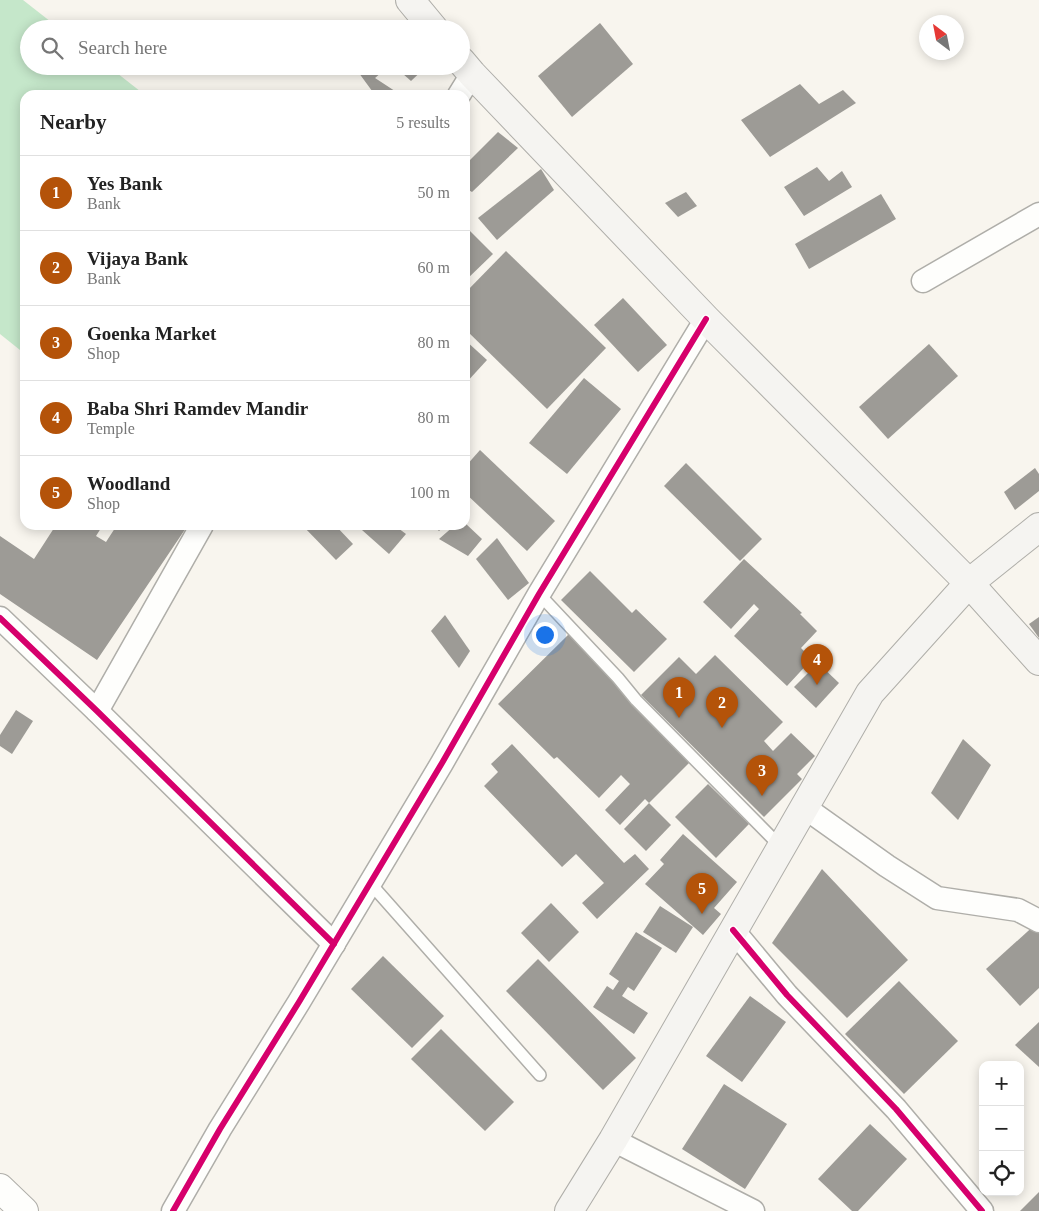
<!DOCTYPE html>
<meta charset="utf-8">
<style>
:root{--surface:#fff;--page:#f6f6f6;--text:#222;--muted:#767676;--line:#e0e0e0;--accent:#b45309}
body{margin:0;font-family:"Times New Roman",serif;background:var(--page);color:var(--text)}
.controls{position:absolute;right:15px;bottom:15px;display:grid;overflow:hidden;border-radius:10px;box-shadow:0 2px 12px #0003}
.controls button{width:45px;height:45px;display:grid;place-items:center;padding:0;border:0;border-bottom:1px solid var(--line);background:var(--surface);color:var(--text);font:25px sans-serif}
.compass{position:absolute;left:919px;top:15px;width:45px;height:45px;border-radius:50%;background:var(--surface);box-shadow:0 2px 12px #0003;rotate:328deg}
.you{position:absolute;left:544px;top:634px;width:18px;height:18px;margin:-12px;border:4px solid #fff;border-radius:50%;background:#1a73e8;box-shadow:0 0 0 8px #1a73e833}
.badge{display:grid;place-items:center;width:32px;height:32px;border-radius:50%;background:var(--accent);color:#fff;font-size:16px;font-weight:700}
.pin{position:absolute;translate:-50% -41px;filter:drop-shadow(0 1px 2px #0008)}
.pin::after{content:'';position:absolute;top:26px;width:18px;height:15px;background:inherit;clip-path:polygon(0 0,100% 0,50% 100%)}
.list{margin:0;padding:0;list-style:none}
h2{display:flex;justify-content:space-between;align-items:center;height:65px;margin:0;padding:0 20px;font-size:21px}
h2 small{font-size:16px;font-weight:400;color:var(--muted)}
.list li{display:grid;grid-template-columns:32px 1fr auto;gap:15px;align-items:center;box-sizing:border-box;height:75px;padding:0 20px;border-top:1px solid var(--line)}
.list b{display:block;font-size:19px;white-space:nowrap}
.list p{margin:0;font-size:16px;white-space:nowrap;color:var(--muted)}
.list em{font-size:16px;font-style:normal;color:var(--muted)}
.icon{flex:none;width:28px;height:28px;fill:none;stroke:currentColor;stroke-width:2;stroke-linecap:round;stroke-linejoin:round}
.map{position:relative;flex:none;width:1039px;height:1211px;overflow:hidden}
.search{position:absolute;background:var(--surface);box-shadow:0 2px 12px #0003;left:20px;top:20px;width:450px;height:55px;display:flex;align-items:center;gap:12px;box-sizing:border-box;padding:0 18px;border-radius:28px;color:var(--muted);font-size:19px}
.panel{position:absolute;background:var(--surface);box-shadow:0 2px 12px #0003;left:20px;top:90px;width:450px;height:440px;border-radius:15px}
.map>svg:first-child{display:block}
.green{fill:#c5e7ca}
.building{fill:#9d9b96}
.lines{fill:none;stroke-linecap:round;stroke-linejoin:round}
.service-casing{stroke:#afaea9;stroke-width:14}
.minor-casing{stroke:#afaea9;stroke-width:25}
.tertiary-casing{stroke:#afaea9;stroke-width:30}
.secondary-casing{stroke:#afaea9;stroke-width:30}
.service{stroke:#fefefc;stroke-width:11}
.minor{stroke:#fefefc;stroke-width:22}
.tertiary{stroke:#fefefc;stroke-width:28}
.secondary{stroke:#f5f4f1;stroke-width:28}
.cycleway-casing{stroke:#fff;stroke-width:9}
.cycleway{stroke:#d6006c;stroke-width:6}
</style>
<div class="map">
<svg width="1039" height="1211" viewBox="0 0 1039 1211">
<rect width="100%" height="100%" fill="#f8f5ee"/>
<path class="green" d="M0 0H23L60 29H29V66H108L145 95H25V354L0 334Z"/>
<g class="building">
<path d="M600 23 633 64 572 117 538 76Z"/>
<path d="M358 66H389L375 78 401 95H375L356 69Z"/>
<path d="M394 66H427L411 81Z"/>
<path d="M800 84 819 104 843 90 856 103 770 157 741 120Z"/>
<path d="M498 132 518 148 472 192 465 188V165Z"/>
<path d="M817 167 829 181 842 171 852 187 804 216 784 187Z"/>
<path d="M541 169 554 190 497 240 478 218Z"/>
<path d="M686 192 697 206 678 217 665 203Z"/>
<path d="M881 194 896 219 809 269 795 244Z"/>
<path d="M470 231 493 254 465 281V235Z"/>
<path d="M506 251 606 348 547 409 465 329V293Z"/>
<path d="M623 298 667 345 638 372 594 325Z"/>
<path d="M465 340 487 360 465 384Z"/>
<path d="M929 344 958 376 888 439 859 407Z"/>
<path d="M584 378 621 409 567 474 529 443Z"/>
<path d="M480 450 555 521 527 551 465 493V467Z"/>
<path d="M686 463 762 539 740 561 664 486Z"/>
<path d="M1035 468 1039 474V491L1015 510 1004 492Z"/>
<path d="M465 523 482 539 468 556 439 539 455 525H465Z"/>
<path d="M56 525H103L96 536 106 542 117 525H188L97 660 0 594V536L34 559Z"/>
<path d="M302 525H335L353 544 336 560Z"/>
<path d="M369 525H394L406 534 389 554 362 530Z"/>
<path d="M432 525H446L439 531Z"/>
<path d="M497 538 529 583 508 600 476 559Z"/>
<path d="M744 559 802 613 800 614 817 631 801 648 812 659 787 686 734 636 759 609 754 604 731 629 703 602Z"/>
<path d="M590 571 632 613 636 609 667 639 634 672 561 600Z"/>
<path d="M445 615 470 651 459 668 431 631Z"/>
<path d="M1039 617V638L1029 624Z"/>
<path d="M569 634 630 695 627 698 691 761 649 803 645 799 620 825 605 810 630 784 621 775 599 798 557 757 554 759 498 704Z"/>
<path d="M715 655 783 722 764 741 773 751 791 733 815 756 797 774 802 779 764 817 641 695 679 657 696 674Z"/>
<path d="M818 663 839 683 816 708 794 687Z"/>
<path d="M16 710 33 721 12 754 0 746V735Z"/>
<path d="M963 739 991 765 958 820 931 793Z"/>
<path d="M512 744 624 863 635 854 649 869 597 919 582 903 604 883 576 854 562 867 484 786 498 772 491 764Z"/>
<path d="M708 784 749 824 716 858 675 817Z"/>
<path d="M649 803 671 825 646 851 624 829Z"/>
<path d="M683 834 737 882 714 908 721 914 703 935 645 884 664 864 660 860Z"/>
<path d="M822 869 908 960 847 1018 772 943Z"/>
<path d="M551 903 579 932 549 962 521 933Z"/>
<path d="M660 906 693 927 676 953 643 932Z"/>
<path d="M1038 922 1039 924V988L1020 1006 986 969Z"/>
<path d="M636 932 662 948 634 991 628 987 622 996 648 1013 634 1034 593 1007 607 986 613 990 619 981 609 974Z"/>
<path d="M383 956 444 1016 412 1048 351 989Z"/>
<path d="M538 959 636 1058 603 1090 506 991Z"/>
<path d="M899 981 958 1041 904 1094 845 1034Z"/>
<path d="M750 996 786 1022 742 1082 706 1056Z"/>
<path d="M1039 1022V1067L1015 1045Z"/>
<path d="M441 1029 514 1102 485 1131 411 1059Z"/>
<path d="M724 1084 787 1124 745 1189 682 1149Z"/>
<path d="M870 1124 907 1159 858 1211H852L818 1179Z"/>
<path d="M1039 1192V1211H1020Z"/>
</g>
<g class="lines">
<defs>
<g id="service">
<path d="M539 594 618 678 636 700 781 847"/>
<path d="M370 883 540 1075"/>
</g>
<g id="minor">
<path d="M459 95 472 74"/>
<path d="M923 281 1039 214"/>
<path d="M0 618 97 711 334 944"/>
<path d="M97 711 202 525"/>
<path d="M804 807 887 866 937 898 1018 910 1039 921"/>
<path d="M733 930 787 995 896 1109 982 1211"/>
<path d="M613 1140 753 1211"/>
<path d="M173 1211 220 1129 299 1002 442 763 539 594 706 319"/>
</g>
<path id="tertiary" d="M0 1188 24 1211"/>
<g id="secondary">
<path d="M410 0 434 29"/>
<path d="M461 61 472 74 706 319 969 583 1039 661"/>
<path d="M569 1211 613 1140 870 693 969 583 1039 527"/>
</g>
</defs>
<use href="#service" class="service-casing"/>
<use href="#minor" class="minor-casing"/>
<use href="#tertiary" class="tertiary-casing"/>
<use href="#secondary" class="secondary-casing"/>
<use href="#service" class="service"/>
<use href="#minor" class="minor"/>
<use href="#tertiary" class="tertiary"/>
<use href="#secondary" class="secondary"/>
<defs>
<g id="cycleway">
<path d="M0 618 97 711 334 944"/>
<path d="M733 930 787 995 896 1109 982 1211"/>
<path d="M173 1211 220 1129 299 1002 442 763 539 594 706 319"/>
</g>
</defs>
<use href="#cycleway" class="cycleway-casing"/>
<use href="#cycleway" class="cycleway"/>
</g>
</svg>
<div class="controls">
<button>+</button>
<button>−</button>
<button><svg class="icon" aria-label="locate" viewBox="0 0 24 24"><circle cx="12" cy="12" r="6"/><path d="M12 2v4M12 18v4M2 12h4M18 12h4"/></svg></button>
</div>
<svg class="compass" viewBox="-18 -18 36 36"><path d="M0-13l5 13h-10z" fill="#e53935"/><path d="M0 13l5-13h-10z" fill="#767676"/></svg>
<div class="you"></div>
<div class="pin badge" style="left:679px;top:718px">1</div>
<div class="pin badge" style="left:722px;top:728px">2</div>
<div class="pin badge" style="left:762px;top:796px">3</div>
<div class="pin badge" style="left:817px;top:685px">4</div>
<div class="pin badge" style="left:702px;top:914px">5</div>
<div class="search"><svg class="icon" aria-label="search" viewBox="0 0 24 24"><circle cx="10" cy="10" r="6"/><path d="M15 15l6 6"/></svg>Search here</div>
<section class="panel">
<h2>Nearby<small>5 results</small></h2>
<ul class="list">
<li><span class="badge">1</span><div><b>Yes Bank</b><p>Bank</p></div><em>50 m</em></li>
<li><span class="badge">2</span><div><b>Vijaya Bank</b><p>Bank</p></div><em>60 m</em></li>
<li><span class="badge">3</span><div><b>Goenka Market</b><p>Shop</p></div><em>80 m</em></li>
<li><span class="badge">4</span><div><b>Baba Shri Ramdev Mandir</b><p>Temple</p></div><em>80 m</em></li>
<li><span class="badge">5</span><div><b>Woodland</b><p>Shop</p></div><em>100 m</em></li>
</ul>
</section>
</div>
